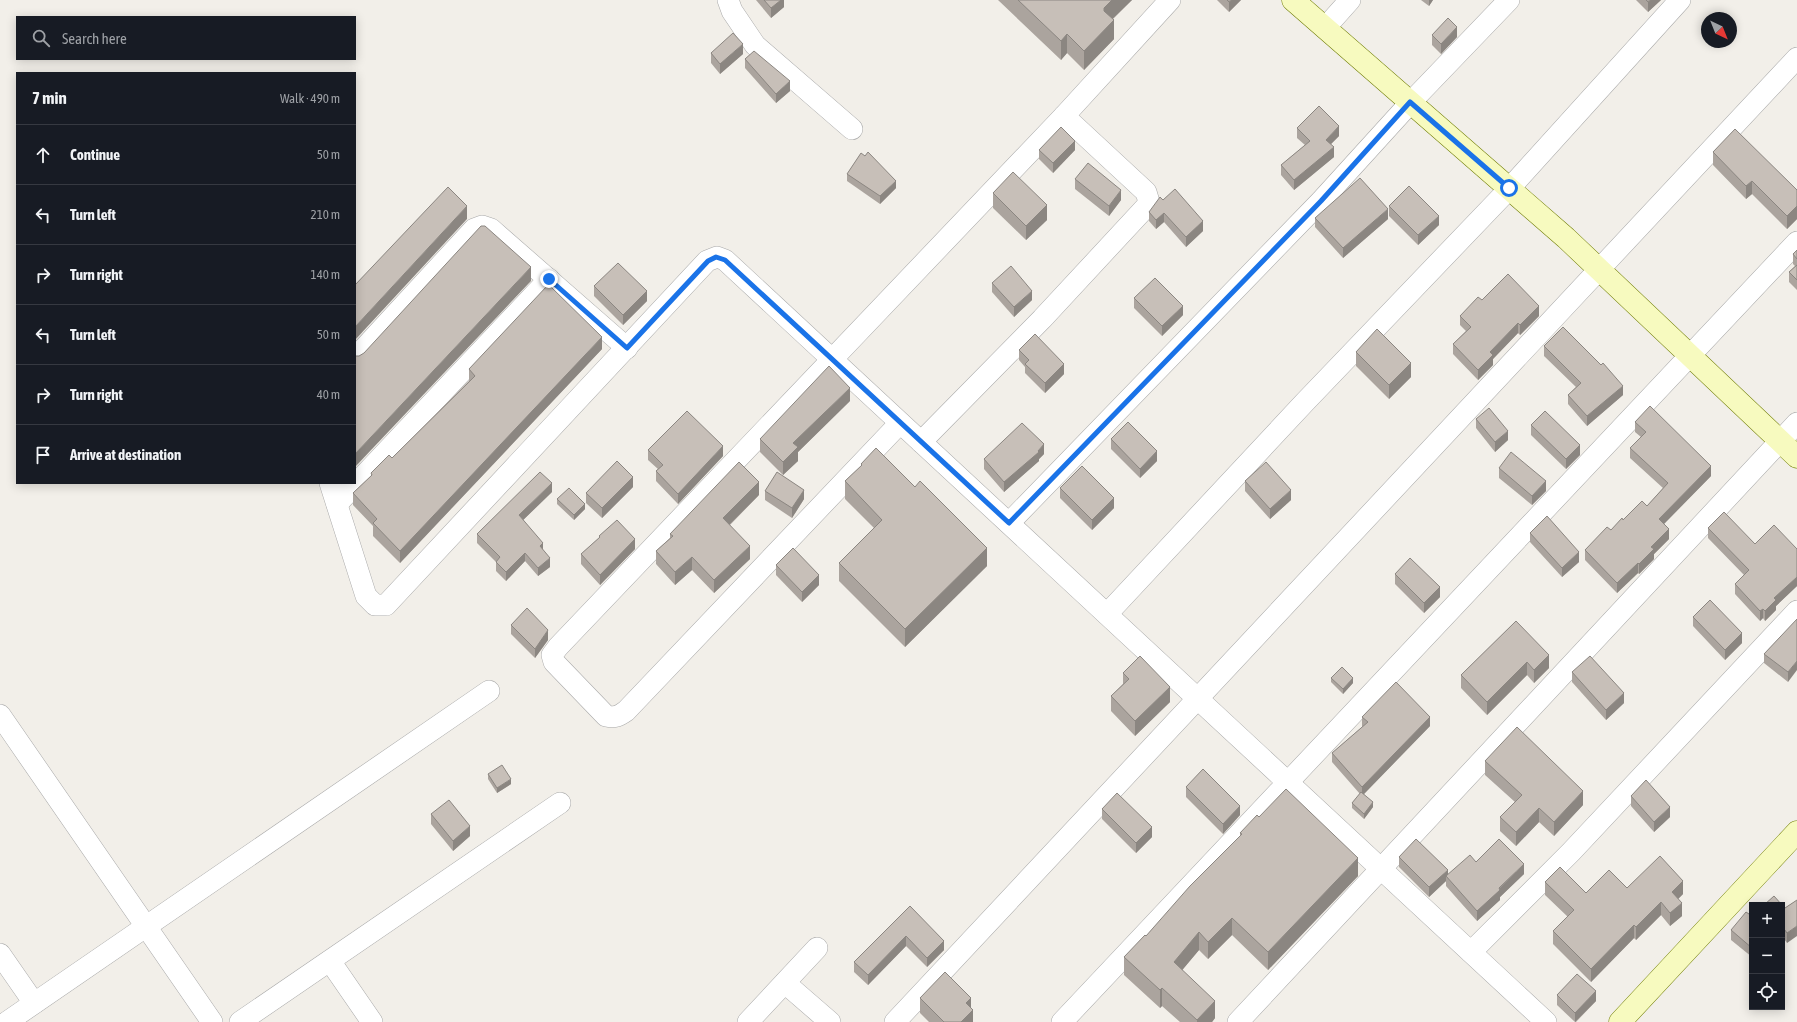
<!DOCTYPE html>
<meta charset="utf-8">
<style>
:root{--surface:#171b24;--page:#242831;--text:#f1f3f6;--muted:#9ea1a6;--line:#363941}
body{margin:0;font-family:"Asap Condensed",sans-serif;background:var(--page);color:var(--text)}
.controls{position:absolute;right:12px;bottom:12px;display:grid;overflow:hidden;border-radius:0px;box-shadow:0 2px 10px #0003}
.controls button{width:36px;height:36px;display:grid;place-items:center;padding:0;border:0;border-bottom:1px solid var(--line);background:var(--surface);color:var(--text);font:20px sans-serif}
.compass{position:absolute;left:1701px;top:12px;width:36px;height:36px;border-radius:50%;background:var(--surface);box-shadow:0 2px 10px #0003;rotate:137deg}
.stop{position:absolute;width:12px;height:12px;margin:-9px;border:3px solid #1a73e8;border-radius:50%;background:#fff}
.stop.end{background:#1a73e8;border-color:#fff;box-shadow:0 1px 4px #0008}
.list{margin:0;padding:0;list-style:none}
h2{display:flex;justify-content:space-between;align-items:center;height:52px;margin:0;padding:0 16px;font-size:17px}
h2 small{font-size:13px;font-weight:400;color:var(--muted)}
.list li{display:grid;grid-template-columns:26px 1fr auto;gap:12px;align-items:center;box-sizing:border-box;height:60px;padding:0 16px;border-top:1px solid var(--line)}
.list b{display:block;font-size:15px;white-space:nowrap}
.list em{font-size:13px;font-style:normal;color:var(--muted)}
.icon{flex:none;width:22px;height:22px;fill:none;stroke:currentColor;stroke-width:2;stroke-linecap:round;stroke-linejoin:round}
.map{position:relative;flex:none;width:1797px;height:1022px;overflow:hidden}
.search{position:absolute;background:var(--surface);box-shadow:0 2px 10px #0003;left:16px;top:16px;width:340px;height:44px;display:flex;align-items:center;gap:10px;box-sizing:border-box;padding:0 14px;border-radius:0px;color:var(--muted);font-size:15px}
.panel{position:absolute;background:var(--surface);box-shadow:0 2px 10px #0003;left:16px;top:72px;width:340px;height:412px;border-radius:0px}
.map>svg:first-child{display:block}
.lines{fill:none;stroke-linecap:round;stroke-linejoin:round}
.street-casing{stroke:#a9a9a9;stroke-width:22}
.secondary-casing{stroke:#707d05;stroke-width:23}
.street{stroke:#fff;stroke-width:21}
.secondary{stroke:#f7fabf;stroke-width:22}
.wall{fill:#aba49e}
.shaded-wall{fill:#8b8681}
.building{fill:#c7bfb8;stroke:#8b8681}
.route{stroke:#1a73e8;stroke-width:5}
</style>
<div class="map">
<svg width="1797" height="1022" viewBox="0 0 1797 1022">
<rect width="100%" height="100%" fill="#f2efe9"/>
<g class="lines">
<defs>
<g id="street">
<path d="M728 0 732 11 755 45 852 129"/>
<path d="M1325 28 1350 0"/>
<path d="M355 358 474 229 482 226 491 229 627 348"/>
<path d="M900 423 626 711C619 716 615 718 606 716L554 662 552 655 558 647 1064 116 1170 0"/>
<path d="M921 442 1042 319 1145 208 1149 202 1146 192 1064 116"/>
<path d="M330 483 366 596 375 605H386L707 261 717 257 725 260 1546 1022"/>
<path d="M337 504 549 279"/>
<path d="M1009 523 1321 201 1411 102 1509 0"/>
<path d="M1107 614 1304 403 1509 189 1680 0"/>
<path d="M0 715 212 1022"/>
<path d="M1471 952 1571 852 1797 611"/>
<path d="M0 954 34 1003"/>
<path d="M330 961 372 1022"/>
<path d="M785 983 830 1022"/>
<path d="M7 1022 489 691"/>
<path d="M240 1022 560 803"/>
<path d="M748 1022 817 948"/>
<path d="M895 1022 1797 58"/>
<path d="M1062 1022 1797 242"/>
<path d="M1238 1022 1797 423"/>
</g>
<g id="secondary">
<path d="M1293 0 1566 238 1797 457"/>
<path d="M1620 1022 1797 832"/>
</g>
</defs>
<use href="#street" class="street-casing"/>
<use href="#secondary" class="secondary-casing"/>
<use href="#street" class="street"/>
<use href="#secondary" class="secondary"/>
</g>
<g class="wall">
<path d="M756 0H784V7L771 18Z"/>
<path d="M998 0H1132L1113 19 1114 39 1084 70 1067 53 1061 60Z"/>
<path d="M1217 0H1241L1229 12Z"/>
<path d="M1421 0H1433L1429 6Z"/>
<path d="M1636 0H1661L1648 12Z"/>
<path d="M1432 35 1457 37 1441 54 1432 45Z"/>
<path d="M711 53 743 54 720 74 711 63Z"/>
<path d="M745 59 790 91 776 103 745 68Z"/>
<path d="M1297 128 1339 136 1331 144 1334 157 1294 190 1281 175V165L1305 145 1297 138Z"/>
<path d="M1039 150H1075L1053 173 1039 159Z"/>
<path d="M1713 152 1797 190V219L1787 229 1752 194 1746 199 1713 165Z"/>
<path d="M847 174 896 188 880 204 847 181Z"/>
<path d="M1075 179 1121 200 1109 216 1075 189Z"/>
<path d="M993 193 1047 220 1026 240 993 208Z"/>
<path d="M1163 200 1203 231 1186 247 1164 222 1156 229 1149 221V212Z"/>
<path d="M1389 206 1439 225 1418 245 1389 216Z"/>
<path d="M1315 218 1388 219 1343 258 1315 227Z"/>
<path d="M1797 250V290L1789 282V272L1795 266 1793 264V254Z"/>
<path d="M992 283 1032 300 1014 317 992 292Z"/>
<path d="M594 286 647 301 623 325 594 296Z"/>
<path d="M1134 298 1183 315 1162 336 1134 308Z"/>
<path d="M1482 300 1539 316 1520 335 1518 333 1493 359V365L1478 380 1453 354V344L1466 331 1460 325V316Z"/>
<path d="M1544 346 1601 365 1623 395 1587 426 1568 404V395L1576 387 1544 356Z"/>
<path d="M602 349 400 563 373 536V526L353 505V493L371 476V473L392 458 469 381V369Z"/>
<path d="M1019 350 1064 374 1045 393 1025 373V367L1019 360Z"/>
<path d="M1356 352 1411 377 1389 399 1356 366Z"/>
<path d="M850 401 798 452V461L783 475 760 452V439Z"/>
<path d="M1476 419 1508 440 1495 452 1476 428Z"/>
<path d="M1635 422 1711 476 1664 524 1669 539 1654 554V559L1639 574 1638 573 1617 593 1585 560V550L1611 530 1623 520 1647 506 1663 488 1630 458V448L1641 437 1635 432Z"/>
<path d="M1531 425 1580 455 1566 469 1531 435Z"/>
<path d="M1111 439 1157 461 1140 478 1111 449Z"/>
<path d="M648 450 723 456 678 504 656 481V471L658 469 648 460Z"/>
<path d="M1044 454 1039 459V461L1004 492 984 469V459Z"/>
<path d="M861 464 987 566 905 647 839 581V563L874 528 845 499V481L861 466Z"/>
<path d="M1499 468 1546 491 1532 505 1499 478Z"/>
<path d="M1245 481 1291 500 1270 519 1245 491Z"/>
<path d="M633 487 602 518 586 503V493Z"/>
<path d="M1060 488 1114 508 1092 530 1060 498Z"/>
<path d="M765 491 804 499 792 518 765 500Z"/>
<path d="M552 492 523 520 543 551 550 567 538 576 525 561 506 581 496 571V562L477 543V534Z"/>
<path d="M759 495 730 525 750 559 714 593 692 570 675 585 656 564V551L670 538V534Z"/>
<path d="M557 499 585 509 574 520 557 504Z"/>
<path d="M1708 528 1755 544 1797 549V586L1776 606V610L1765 621 1763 618 1760 621 1735 594V584L1744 575 1708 538Z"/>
<path d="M1530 533 1579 562 1562 577 1530 542Z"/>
<path d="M599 536 635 549 600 585 581 564V554L599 538Z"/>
<path d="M776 565 819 585 802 602 776 575Z"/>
<path d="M1395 574 1440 597 1424 613 1395 584Z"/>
<path d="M1693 617 1742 643 1725 660 1693 626Z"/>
<path d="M1797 620 1788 682 1764 663V654Z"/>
<path d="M1516 621 1549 668 1534 683 1527 675 1487 715 1461 688V675Z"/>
<path d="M511 625 548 640 535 658 511 634Z"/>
<path d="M1572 672 1624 703 1606 720 1572 682Z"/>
<path d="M1123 673 1170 702 1135 736 1111 711V696L1123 684Z"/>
<path d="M1331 678 1353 683 1343 694 1331 682Z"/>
<path d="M1362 717 1430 726 1364 794 1373 807 1364 819 1352 808V803L1360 794 1332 762V753L1362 727Z"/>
<path d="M1485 761 1583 805 1554 836 1539 822 1516 846 1500 831V817L1515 802 1485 775Z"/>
<path d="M488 774 511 784 497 793 488 779Z"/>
<path d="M1186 787 1240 815 1223 834 1186 797Z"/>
<path d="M1631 796 1670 817 1654 832 1631 806Z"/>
<path d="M1102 809 1152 837 1136 853 1102 819Z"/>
<path d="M431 814 470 836 453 851 431 824Z"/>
<path d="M1259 817 1358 876 1268 970 1232 935 1208 959 1199 950 1182 970 1215 1018 1212 1022H1180L1162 1006 1160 1008 1124 975V957L1146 936 1240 836V833Z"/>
<path d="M1399 857 1448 875 1476 862 1524 874 1500 897V900L1477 921 1446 886V881L1429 897 1399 867Z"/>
<path d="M1545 882 1586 893 1627 888 1683 894 1678 899 1682 916 1670 926 1661 915 1636 940 1634 938 1591 982 1553 944V931L1568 917 1545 895Z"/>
<path d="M1797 900 1787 943 1782 936V905L1785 908Z"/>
<path d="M910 906 944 950 927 967 906 946 868 985 854 972V962Z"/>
<path d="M1752 916V957L1731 940V930Z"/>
<path d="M1557 995 1596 1001 1576 1022H1575L1557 1005Z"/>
<path d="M920 998 971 1007 973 1022H929L920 1013Z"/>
</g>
<g class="shaded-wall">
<path d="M781 0H784V7L771 18V8Z"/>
<path d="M1112 0H1132L1104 27V8Z"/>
<path d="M1232 0H1241L1229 12V2Z"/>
<path d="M1429 0H1433L1429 6Z"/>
<path d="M1651 0H1661L1648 12V2Z"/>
<path d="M1114 20V39L1084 70V51Z"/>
<path d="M1457 27V37L1441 54V44Z"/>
<path d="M1067 34V53L1061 60V41Z"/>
<path d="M743 44V54L720 74V64Z"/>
<path d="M790 81V91L776 103V94Z"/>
<path d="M1339 126V136L1326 149V140Z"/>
<path d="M1075 141V150L1053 173V163Z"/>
<path d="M1334 147V157L1294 190V180Z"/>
<path d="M896 181V188L880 204V196Z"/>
<path d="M1752 181V194L1746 199V186Z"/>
<path d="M1121 190V200L1109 216V206Z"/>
<path d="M1047 205V220L1026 240V226Z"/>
<path d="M467 206V219L355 340V327Z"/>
<path d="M1797 206V219L1787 229V216Z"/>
<path d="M1388 209V219L1343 258V248Z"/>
<path d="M1164 213V222L1156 229V220Z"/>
<path d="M1439 216V225L1418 245V235Z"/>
<path d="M1203 221V231L1186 247V237Z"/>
<path d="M531 267V281L355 467V454Z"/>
<path d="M647 291V301L623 325V315Z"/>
<path d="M1032 291V300L1014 317V307Z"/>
<path d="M1183 306V315L1162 336V326Z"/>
<path d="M1539 306V316L1520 335V325Z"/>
<path d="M1518 323V333L1493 359V365L1478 380V370L1490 352Z"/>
<path d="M602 337V349L400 563V551Z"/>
<path d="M1411 363V377L1389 399V385Z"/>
<path d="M1064 364V374L1045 393V383Z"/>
<path d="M1623 386V395L1587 426V416Z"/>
<path d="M850 388V401L798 452V461L783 475V462L793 443Z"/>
<path d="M1508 431V440L1495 452V442Z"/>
<path d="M1044 444V454L1039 459V461L1004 492V482L1038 451Z"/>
<path d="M1580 445V455L1566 469V459Z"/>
<path d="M723 446V456L678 504V494Z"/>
<path d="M1157 451V461L1140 478V469Z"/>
<path d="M1711 466V476L1659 529V519Z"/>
<path d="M633 477V487L602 518V508Z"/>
<path d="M1546 481V491L1532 505V496Z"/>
<path d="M759 482V495L723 531V518Z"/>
<path d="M552 483V492L519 524V515Z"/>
<path d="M804 490V499L792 518V508Z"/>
<path d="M1291 490V500L1270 519V509Z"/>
<path d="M1114 498V508L1092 530V520Z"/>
<path d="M585 504V509L574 520V515Z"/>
<path d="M1669 529V539L1654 554V559L1639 574V564L1651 547Z"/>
<path d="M635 539V549L600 585V575Z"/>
<path d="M543 543V552L540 546Z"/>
<path d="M750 546V559L714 593V580Z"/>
<path d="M987 548V566L905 647V629Z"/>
<path d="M1579 552V562L1562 577V568Z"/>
<path d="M525 553V561L506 581V572Z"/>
<path d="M692 557V570L675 585V572Z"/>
<path d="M550 558V567L538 576V568Z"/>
<path d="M1638 563V573L1617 593V583Z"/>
<path d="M819 575V585L802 602V592Z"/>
<path d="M1797 577V586L1776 606V610L1765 621V611L1774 598Z"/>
<path d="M1440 587V597L1424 613V603Z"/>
<path d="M1763 609V618L1760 621V611Z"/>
<path d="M548 630V640L535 658V649Z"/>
<path d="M1742 633V643L1725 660V650Z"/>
<path d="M1549 655V668L1534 683V670Z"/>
<path d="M1797 661V670L1788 682V672Z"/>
<path d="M1527 662V675L1487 715V702Z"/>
<path d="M1353 678V683L1343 694V689Z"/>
<path d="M1170 687V702L1135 736V721Z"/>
<path d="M1624 693V703L1606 720V710Z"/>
<path d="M1430 717V726L1362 796V787Z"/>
<path d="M511 779V784L497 793V788Z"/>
<path d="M1583 791V805L1554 836V822Z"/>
<path d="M1373 802V807L1364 819V814Z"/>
<path d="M1240 806V815L1223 834V824Z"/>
<path d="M1670 807V817L1654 832V822Z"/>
<path d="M1539 808V822L1516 846V832Z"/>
<path d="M470 826V836L453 851V841Z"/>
<path d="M1152 827V837L1136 853V843Z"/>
<path d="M1358 858V876L1268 970V952Z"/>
<path d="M1524 864V874L1500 897V900L1477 921V911Z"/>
<path d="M1448 870V878L1446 876V881L1429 897V887Z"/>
<path d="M1683 881V894L1672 905V892Z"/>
<path d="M1661 902V915L1636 940V927Z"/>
<path d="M1682 903V916L1670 926V913Z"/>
<path d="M1232 918V935L1208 959V942Z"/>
<path d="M1634 925V938L1591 982V969Z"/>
<path d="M1797 926V936L1787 943V933Z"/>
<path d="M1199 932V950L1174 980V962Z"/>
<path d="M906 936V946L868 985V975Z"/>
<path d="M944 941V950L927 967V958Z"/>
<path d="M1162 988V1006L1160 1008V990Z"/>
<path d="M1596 991V1001L1575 1022V1013Z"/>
<path d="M971 998V1012L966 1003Z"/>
<path d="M1215 1001V1018L1212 1022H1197V1020Z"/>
<path d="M973 1010V1022H961Z"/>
</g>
<g class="building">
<path d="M764 0H781L771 8Z"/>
<path d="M1018 0H1112L1104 8V11L1114 20 1084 51 1067 34 1061 41Z"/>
<path d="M1227 0H1232L1229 2Z"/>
<path d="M1646 0H1651L1648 2Z"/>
<path d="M1448 18 1457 27 1441 44 1432 35Z"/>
<path d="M733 33 743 44 720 64 711 53Z"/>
<path d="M754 51 790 81 776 94 745 59Z"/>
<path d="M1319 106 1339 126 1326 140 1334 147 1294 180 1281 165 1310 141 1297 128Z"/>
<path d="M1061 127 1075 141 1053 163 1039 150Z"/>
<path d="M1735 129 1797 190V206L1787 216 1752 181 1746 186 1713 152Z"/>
<path d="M868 152 896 181 880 196 847 174 861 153 865 156Z"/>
<path d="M1088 163 1121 190 1109 206 1075 179Z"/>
<path d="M1013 172 1047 205 1026 226 993 193Z"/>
<path d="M1360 178 1388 209 1343 248 1315 218Z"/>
<path d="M1409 186 1439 216 1418 235 1389 206Z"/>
<path d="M448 187 467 206 355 327V285Z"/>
<path d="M1175 189 1203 221 1186 237 1164 213 1156 220 1149 212 1160 197 1163 200Z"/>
<path d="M481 226H485L531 267 355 454V356H359L364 353Z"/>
<path d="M1797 250V259L1793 254Z"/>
<path d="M618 263 647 291 623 315 594 286Z"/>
<path d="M1797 265V280L1789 272Z"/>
<path d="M1011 266 1032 291 1014 307 992 283Z"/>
<path d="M1508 274 1539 306 1520 325 1518 323 1490 352 1493 355 1478 370 1453 344 1471 327 1460 316 1478 297 1482 300Z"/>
<path d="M1155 278 1183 306 1162 326 1134 298Z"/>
<path d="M547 286 549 288 550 286 602 337 400 551 373 523 377 519 353 493 372 475 371 473 389 455 392 458 475 376 469 369Z"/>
<path d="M1563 327 1601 365 1603 363 1623 386 1587 416 1568 395 1581 383 1544 346Z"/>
<path d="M1377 329 1411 363 1389 385 1356 352Z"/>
<path d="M1035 334 1064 364 1045 383 1025 364 1029 360 1019 350Z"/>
<path d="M829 366 850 388 793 443 798 447 783 462 760 439Z"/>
<path d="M1650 406 1711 466 1659 519 1669 529 1651 547 1654 549 1639 564 1638 563 1617 583 1585 550 1607 527 1611 530 1622 518 1623 520 1642 501 1647 506 1668 483 1630 448 1646 432 1635 422Z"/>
<path d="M1489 408 1508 431 1495 442 1476 419Z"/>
<path d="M687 411 723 446 678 494 656 471 663 465 648 450Z"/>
<path d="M1545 411 1580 445 1566 459 1531 425Z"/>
<path d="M1128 422 1157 451 1140 469 1111 439Z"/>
<path d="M1022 423 1044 444 1038 451 1039 452 1004 482 984 459Z"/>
<path d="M876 448 915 487 920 481 987 548 905 629 839 563 882 520 845 481 862 465 861 464Z"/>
<path d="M1511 452 1546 481 1532 496 1499 468Z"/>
<path d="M617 461 633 477 602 508 586 493Z"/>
<path d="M739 462 759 482 723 518 750 546 714 580 692 557 675 572 656 551 673 536 670 534Z"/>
<path d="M1266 462 1291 490 1270 509 1245 481Z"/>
<path d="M1082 466 1114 498 1092 520 1060 488Z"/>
<path d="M540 472 552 483 519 515 543 543 540 546 550 558 538 568 525 553 506 572 496 562 500 557 477 534Z"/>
<path d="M777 472 804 490 792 508 765 491Z"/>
<path d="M569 488 585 504 574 515 557 499Z"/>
<path d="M1724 512 1755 544 1774 525 1797 549V577L1774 598 1776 600 1765 611 1763 609 1760 611 1735 584 1749 570 1708 528Z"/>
<path d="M1547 516 1579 552 1562 568 1530 533Z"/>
<path d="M617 520 635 539 600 575 581 554 600 537 599 536Z"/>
<path d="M793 548 819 575 802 592 776 565Z"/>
<path d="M1410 558 1440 587 1424 603 1395 574Z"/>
<path d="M1710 600 1742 633 1725 650 1693 617Z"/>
<path d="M527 608 548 630 535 649 511 625Z"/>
<path d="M1797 619V661L1788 672 1764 654Z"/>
<path d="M1516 621 1549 655 1534 670 1527 662 1487 702 1461 675Z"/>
<path d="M1140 656 1170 687 1135 721 1111 696 1129 679 1123 673Z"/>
<path d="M1590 656 1624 693 1606 710 1572 672Z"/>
<path d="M1342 667 1353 678 1343 689 1331 678Z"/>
<path d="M1396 682 1430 717 1362 787 1332 753 1368 722 1362 717Z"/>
<path d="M1517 727 1583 791 1554 822 1539 808 1516 832 1500 817 1522 795 1485 761Z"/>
<path d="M502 765 511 779 497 788 488 774Z"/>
<path d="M1203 769 1240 806 1223 824 1186 787Z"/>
<path d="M1646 780 1670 807 1654 822 1631 796Z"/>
<path d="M1286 789 1358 858 1268 952 1232 918 1208 942 1199 932 1174 962 1215 1001 1197 1020 1162 988 1160 990 1124 957 1145 935 1146 936 1190 886 1242 834 1240 833 1257 815 1259 817Z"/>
<path d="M1361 792 1373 802 1364 814 1352 803Z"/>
<path d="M1117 793 1152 827 1136 843 1102 809Z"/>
<path d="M449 800 470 826 453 841 431 814Z"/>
<path d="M1416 839 1448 870 1429 887 1399 857Z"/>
<path d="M1499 839 1524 864 1499 888 1500 890 1477 911 1446 876 1470 855 1476 862Z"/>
<path d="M1660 856 1683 881 1672 892 1682 903 1670 913 1661 902 1636 927 1634 925 1591 969 1553 931 1574 910 1545 882 1560 867 1586 893 1609 870 1627 888Z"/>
<path d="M1774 896 1782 905H1764Z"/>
<path d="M1797 900V926L1787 933 1782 926V905L1785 908Z"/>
<path d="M910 906 944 941 927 958 906 936 868 975 854 962Z"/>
<path d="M1746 912 1752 916V948L1731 930Z"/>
<path d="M945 972 971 998 966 1003 973 1010 961 1022H944L920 998Z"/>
<path d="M1577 974 1596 991 1575 1013 1557 995Z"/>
</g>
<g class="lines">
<path class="route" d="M549 279 627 348 708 261 716 257 725 260 1009 523 1321 201 1410 102 1509 188"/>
</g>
</svg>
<div class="controls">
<button>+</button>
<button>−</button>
<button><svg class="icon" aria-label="locate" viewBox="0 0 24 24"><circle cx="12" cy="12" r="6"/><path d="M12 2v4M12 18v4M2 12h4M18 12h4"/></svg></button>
</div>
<svg class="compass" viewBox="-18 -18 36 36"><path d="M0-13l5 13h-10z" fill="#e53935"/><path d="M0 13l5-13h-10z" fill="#9ea1a6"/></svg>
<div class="stop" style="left:1509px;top:188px"></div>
<div class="stop end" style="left:549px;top:279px"></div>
<div class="search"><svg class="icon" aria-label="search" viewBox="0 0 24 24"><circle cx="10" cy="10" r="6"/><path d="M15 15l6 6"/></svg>Search here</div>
<section class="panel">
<h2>7 min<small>Walk · 490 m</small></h2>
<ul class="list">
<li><svg class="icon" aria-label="ahead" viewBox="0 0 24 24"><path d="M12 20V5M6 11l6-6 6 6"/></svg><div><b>Continue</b></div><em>50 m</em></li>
<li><svg class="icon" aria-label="left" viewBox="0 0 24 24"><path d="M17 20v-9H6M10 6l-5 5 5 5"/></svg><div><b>Turn left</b></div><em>210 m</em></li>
<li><svg class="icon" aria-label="right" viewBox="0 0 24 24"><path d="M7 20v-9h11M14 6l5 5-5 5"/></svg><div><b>Turn right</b></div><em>140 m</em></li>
<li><svg class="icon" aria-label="left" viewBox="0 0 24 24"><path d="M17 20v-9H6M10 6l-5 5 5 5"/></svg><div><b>Turn left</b></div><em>50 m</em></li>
<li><svg class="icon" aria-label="right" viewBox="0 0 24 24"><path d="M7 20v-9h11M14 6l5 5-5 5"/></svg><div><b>Turn right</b></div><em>40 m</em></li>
<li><svg class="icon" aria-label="arrive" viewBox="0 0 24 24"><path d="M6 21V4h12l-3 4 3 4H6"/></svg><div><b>Arrive at destination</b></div></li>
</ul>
</section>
</div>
